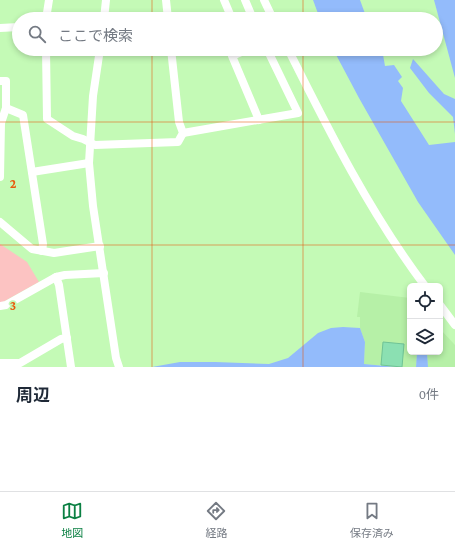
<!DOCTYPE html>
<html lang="ja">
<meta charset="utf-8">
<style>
:root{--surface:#fff;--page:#f6f6f7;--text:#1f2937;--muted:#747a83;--line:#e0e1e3;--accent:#0b8043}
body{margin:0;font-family:"Crimson Pro","Noto Sans JP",serif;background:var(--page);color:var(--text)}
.controls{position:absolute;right:12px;bottom:12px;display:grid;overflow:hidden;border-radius:6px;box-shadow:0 2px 6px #0003}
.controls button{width:36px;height:36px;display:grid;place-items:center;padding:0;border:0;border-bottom:1px solid var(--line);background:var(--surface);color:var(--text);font:20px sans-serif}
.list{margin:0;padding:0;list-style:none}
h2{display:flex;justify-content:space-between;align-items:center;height:52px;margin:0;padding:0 16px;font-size:17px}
h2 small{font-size:13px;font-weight:400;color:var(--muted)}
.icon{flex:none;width:22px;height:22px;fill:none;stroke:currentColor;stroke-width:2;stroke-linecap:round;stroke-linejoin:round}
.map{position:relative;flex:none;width:455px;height:367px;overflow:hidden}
.search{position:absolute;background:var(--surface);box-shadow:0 2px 6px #0003;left:12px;right:12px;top:12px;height:44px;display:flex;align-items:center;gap:10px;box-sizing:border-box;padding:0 14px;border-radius:22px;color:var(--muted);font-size:15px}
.sheet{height:124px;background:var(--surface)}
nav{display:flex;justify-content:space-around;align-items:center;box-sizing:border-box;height:56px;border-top:1px solid var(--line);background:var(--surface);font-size:11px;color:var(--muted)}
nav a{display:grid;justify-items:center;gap:2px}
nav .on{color:var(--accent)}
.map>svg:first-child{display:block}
.built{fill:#b6f0a7}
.green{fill:#fcc3c2}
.water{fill:#93bbfb}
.building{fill:#8be0b2;stroke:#6fc396}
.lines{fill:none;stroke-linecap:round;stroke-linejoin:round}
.minor{stroke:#fff;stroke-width:8}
.grid{fill:none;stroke:#e8590c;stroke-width:1;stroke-opacity:0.55}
.grid-label{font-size:13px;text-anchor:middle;font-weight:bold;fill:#e8590c;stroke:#c4fab6;stroke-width:3.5;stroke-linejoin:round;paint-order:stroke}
</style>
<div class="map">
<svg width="455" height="367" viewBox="0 0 455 367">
<rect width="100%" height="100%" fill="#c4fab6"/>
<g class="built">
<path d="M360 292 410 298V352H417L416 367H397L364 364 365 342 360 328V317H357Z"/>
<path d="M440 329 455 345V367H428L427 352H440Z"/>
</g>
<path class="green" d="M0 244 27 262 39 282 3 302H0Z"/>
<g class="water">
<path d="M313 0H360L367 19H320Z"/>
<path d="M434 0H455V78Z"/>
<path d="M333 49H382L385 66 394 65 402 77 398 81 403 88 401 101 429 145 455 142V255L418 202 359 98Z"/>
<path d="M413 59 444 94 455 99V134L453 117 429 93 410 68Z"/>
<path d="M343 327 360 328 365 342 364 364 397 367H152L180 362H215L269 364 288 358 318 333 331 328Z"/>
<path d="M417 352H427L428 367H416Z"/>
</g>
<path class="building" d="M383 342 404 344 402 367 381 365Z"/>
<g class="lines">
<g class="minor">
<path d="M166 0 168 19"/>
<path d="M224 0 232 19"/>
<path d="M245 0 253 19"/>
<path d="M264 0 273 19"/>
<path d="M46 19 49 0"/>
<path d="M104 19 106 0"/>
<path d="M0 28 19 27"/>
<path d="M46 49 47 119 73 136 83 139 95 145 178 142 183 133 179 122 171 49"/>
<path d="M100 49 93 96 89 163 93 206 116 358 119 367"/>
<path d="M248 49 232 56 259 120"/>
<path d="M288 49C329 131 370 213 425 286"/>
<path d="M0 81H6V108L1 123 0 177"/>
<path d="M6 108 23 115 43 244 42 251"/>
<path d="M183 133 298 113 267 49"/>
<path d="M32 172 89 163"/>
<path d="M0 222 32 249 54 253 100 246"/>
<path d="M56 277 59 285 71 367"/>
<path d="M440 305 455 325"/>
<path d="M0 306 6 305 56 277 65 275 104 273"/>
<path d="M0 363H20L61 339 67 338"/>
</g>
</g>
<path class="grid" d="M152 0V19M303 0V19M152 49V367M303 49V367M0 122H455M0 245H455"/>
<g class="grid-label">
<text x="13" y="188">2</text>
<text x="13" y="310">3</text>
</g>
</svg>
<div class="controls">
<button><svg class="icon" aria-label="locate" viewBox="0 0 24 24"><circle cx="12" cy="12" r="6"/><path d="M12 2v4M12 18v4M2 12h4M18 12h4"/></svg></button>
<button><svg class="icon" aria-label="layers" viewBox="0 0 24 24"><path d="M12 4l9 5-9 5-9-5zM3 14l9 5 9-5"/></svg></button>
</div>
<div class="search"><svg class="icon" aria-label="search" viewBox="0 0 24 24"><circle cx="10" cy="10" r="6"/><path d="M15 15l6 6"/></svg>ここで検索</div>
</div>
<section class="sheet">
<h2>周辺<small>0件</small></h2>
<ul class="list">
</ul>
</section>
<nav>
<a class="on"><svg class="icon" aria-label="map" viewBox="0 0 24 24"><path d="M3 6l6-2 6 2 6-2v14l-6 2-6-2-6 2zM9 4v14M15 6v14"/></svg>地図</a>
<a><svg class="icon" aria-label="directions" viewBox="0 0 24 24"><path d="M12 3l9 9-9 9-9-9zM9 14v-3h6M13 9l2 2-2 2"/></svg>経路</a>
<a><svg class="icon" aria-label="saved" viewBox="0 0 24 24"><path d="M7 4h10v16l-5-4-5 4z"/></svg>保存済み</a>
</nav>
